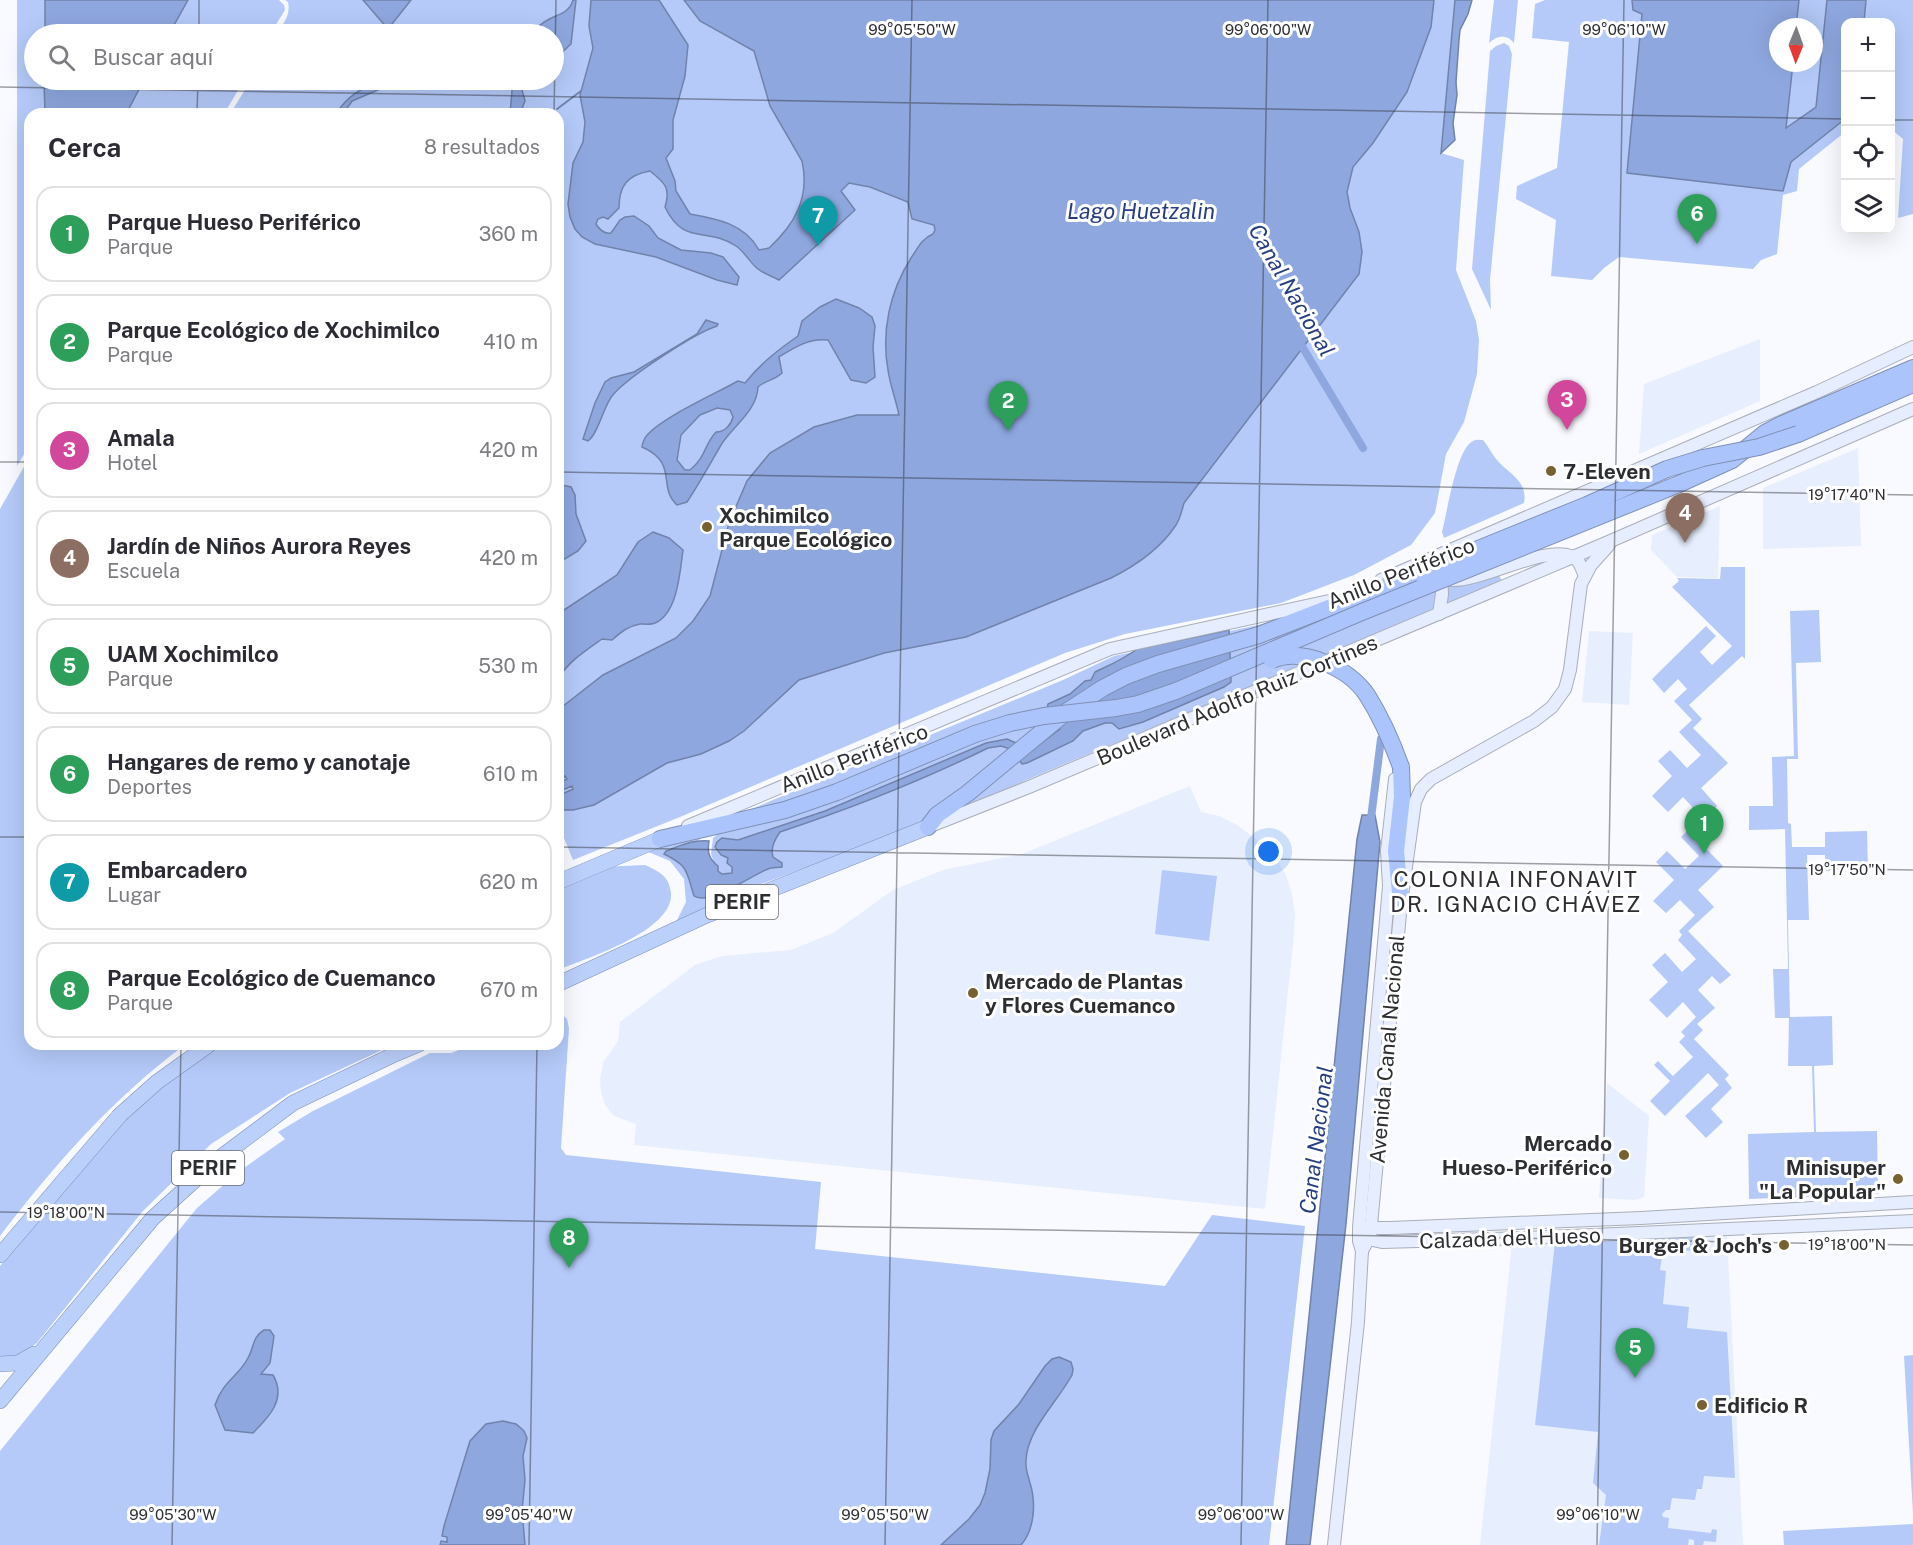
<!DOCTYPE html>
<html lang="es">
<meta charset="utf-8">
<style>
:root{--surface:#fff;--page:#f7f7f7;--text:#2b2b33;--muted:#7c7c81;--line:#e1e1e2;--accent:#766131}
body{margin:0;font-family:"Public Sans",sans-serif;background:var(--page);color:var(--text)}
.controls{position:absolute;right:18px;top:18px;display:grid;overflow:hidden;border-radius:12px;box-shadow:0 6px 24px #0002}
.controls button{width:54px;height:54px;display:grid;place-items:center;padding:0;border:0;border-bottom:2px solid var(--line);background:var(--surface);color:var(--text);font:30px sans-serif}
.compass{position:absolute;left:1769px;top:18px;width:54px;height:54px;border-radius:50%;background:var(--surface);box-shadow:0 6px 24px #0002;rotate:181deg}
.you{position:absolute;left:1269px;top:852px;width:21px;height:21px;margin:-15px;border:4px solid #fff;border-radius:50%;background:#1a73e8;box-shadow:0 0 0 9px #1a73e833}
.badge{display:grid;place-items:center;width:39px;height:39px;border-radius:50%;background:var(--accent);color:#fff;font-size:20px;font-weight:700}
.pin{position:absolute;translate:-50% -50px;filter:drop-shadow(0 2px 3px #0008)}
.pin::after{content:'';position:absolute;top:32px;width:21px;height:18px;background:inherit;clip-path:polygon(0 0,100% 0,50% 100%)}
.list{margin:0;padding:0;list-style:none}
h2{display:flex;justify-content:space-between;align-items:center;height:78px;margin:0;padding:0 24px;font-size:26px}
h2 small{font-size:20px;font-weight:400;color:var(--muted)}
.list li{display:grid;grid-template-columns:39px 1fr auto;gap:18px;align-items:center;box-sizing:border-box;height:96px;margin:0 12px 12px;padding:0 12px;border:2px solid var(--line);border-radius:18px}
.list b{display:block;font-size:22px;white-space:nowrap}
.list p{margin:0;font-size:20px;white-space:nowrap;color:var(--muted)}
.list em{font-size:20px;font-style:normal;color:var(--muted)}
.icon{flex:none;width:33px;height:33px;fill:none;stroke:currentColor;stroke-width:2;stroke-linecap:round;stroke-linejoin:round}
.map{position:relative;flex:none;width:1913px;height:1545px;overflow:hidden}
.search{position:absolute;background:var(--surface);box-shadow:0 6px 24px #0002;left:24px;top:24px;width:540px;height:66px;display:flex;align-items:center;gap:15px;box-sizing:border-box;padding:0 21px;border-radius:33px;color:var(--muted);font-size:22px}
.panel{position:absolute;background:var(--surface);box-shadow:0 6px 24px #0002;left:24px;top:108px;width:540px;height:942px;border-radius:18px}
.map>svg:first-child{display:block}
.built{fill:#e7eefd}
.green{fill:#b5caf9;fill-rule:evenodd}
.water{fill:#8ea7df;stroke:#7183ab;stroke-width:1.5;fill-rule:evenodd}
.lines{fill:none;stroke-linecap:round;stroke-linejoin:round}
.stream{stroke:#7183ab;stroke-width:2}
.canal{stroke:#8ea7df;stroke-width:8}
.secondary-casing{stroke:#a9aeb9;stroke-width:14}
.trunk-casing{stroke:#7f90b5;stroke-width:16}
.motorway-casing{stroke:#7f90b5;stroke-width:18}
.secondary{stroke:#e6edfe;stroke-width:12}
.trunk{stroke:#bcd0fc;stroke-width:15}
.motorway{stroke:#acc4fc;stroke-width:16}
.motorway-bridge-casing{stroke:#7f90b5;stroke-width:18;stroke-linecap:butt}
.motorway-bridge{stroke:#acc4fc;stroke-width:16}
.ticks{fill:none;stroke:#2c2e32;stroke-width:1.5;stroke-opacity:0.45}
.poi-dot{fill:#766131;stroke:#fff;stroke-width:2}
.labels{text-anchor:middle;dominant-baseline:central;stroke-width:6;stroke-linejoin:round;paint-order:stroke}
.shield{fill:#fff;stroke:#6b6d70;stroke-width:1.5}
.shield-label{font-size:20px;font-weight:bold;fill:#2c2e32}
.poi-label{font-size:21px;font-weight:bold;fill:#2c2e32;stroke:#fff;text-anchor:start}
.street-label{font-size:21px;fill:#2c2e32;stroke:#fff}
.water-label{font-size:22px;font-style:italic;fill:#263e81;stroke:#fff}
.neighbourhood-label{font-size:22px;letter-spacing:1.5px;fill:#2c2e32;stroke:#fff}
.ticks-label{font-size:15px;text-anchor:middle;fill:#2c2e32;stroke:#fff;stroke-width:6;stroke-linejoin:round;paint-order:stroke}
</style>
<div class="map">
<svg width="1913" height="1545" viewBox="0 0 1913 1545">
<rect width="100%" height="100%" fill="#f8faff"/>
<g class="built">
<path d="M1760 339V401L1639 454 1644 384Z"/>
<path d="M1858 448 1861 546 1763 549V488Z"/>
<path d="M1720 506 1718 578 1677 577 1651 550 1652 535Z"/>
<path d="M1589 631 1633 633 1629 705 1582 702Z"/>
<path d="M1190 786 1201 812 1219 816 1237 825 1264 845 1276 859 1286 875 1292 894 1295 916 1293 944 1265 1209 634 1145 636 1124 614 1116 605 1105 601 1092 600 1078 604 1061 618 1041 620 1022 695 965 722 956 791 950 833 933 893 890 943 870 1022 854Z"/>
<path d="M1607 1083 1649 1116 1644 1197 1635 1200 1599 1198Z"/>
<path d="M1727 1235 1743 1545H1480L1512 1243Z"/>
</g>
<g class="green">
<path d="M17 0H279L284 5 285 10 270 34H34V80H244L224 114H30V444L17 466Z"/>
<path d="M285 0H1455L1441 153 1464 160 1456 270 1476 321 1479 340 1477 374 1464 422 1446 454 1435 513 1411 545 1354 575 1281 603 1125 634 1065 653 680 817 573 860 562 833 558 830V114H230L251 80H554V34H277C283 24 291 15 288 2Z"/>
<path d="M1494 0H1518L1514 43C1506 34 1498 35 1489 43Z"/>
<path d="M1545 0H1913V214L1898 218 1903 139 1891 129 1890 22H1846L1845 132 1799 169 1797 191 1783 195 1777 254 1761 260 1753 269 1619 257 1604 268 1592 280 1551 276 1556 220 1516 199 1517 186 1557 168 1569 42 1532 38 1535 4ZM1778 27H1814V63H1778Z"/>
<path d="M1504 43 1509 46 1512 54 1490 280 1491 310 1472 269 1490 51 1496 46Z"/>
<path d="M1483 440C1488 446 1492 454 1497 460 1510 475 1528 481 1524 503L1444 538 1442 532C1447 514 1456 449 1473 441 1476 439 1479 440 1483 440Z"/>
<path d="M30 456V1044H186C113 1098 55 1164 0 1236V509Z"/>
<path d="M1485 547 1502 581 1029 779 963 809 756 886 740 888 726 881 715 866 711 854 713 838 744 812 1063 680 1114 656 1309 614Z"/>
<path d="M1721 567H1745V659L1742 656 1689 705 1702 719 1693 728 1728 763 1701 788 1717 806 1696 826 1698 828 1692 834 1723 866 1698 890 1714 907 1688 931 1731 975 1720 984 1712 976 1698 990 1715 1008 1697 1024 1703 1030 1694 1039 1729 1075 1725 1079 1732 1088 1711 1109 1723 1122 1706 1138 1685 1116 1719 1085 1708 1073 1665 1116 1650 1101 1670 1081 1654 1065 1658 1061 1673 1076 1693 1057 1679 1042 1685 1036 1681 1032 1696 1017 1683 1002 1667 1018 1649 1000 1668 982 1652 965 1665 953 1682 972 1696 959 1678 940 1682 935 1679 931 1695 915 1680 900 1666 913 1653 901 1674 880 1656 862 1667 851 1685 869 1699 856 1681 837 1687 831 1684 827 1698 813 1683 797 1668 812 1652 796 1672 776 1658 761 1670 750 1687 768 1701 755 1679 732 1692 720 1674 701 1687 689 1678 679 1664 693 1652 679 1706 626 1716 636 1700 652 1712 665 1732 646 1672 587 1679 581 1677 578 1720 579Z"/>
<path d="M1819 610 1821 662 1796 663 1798 759H1787L1788 823 1791 824 1792 847H1825V832L1867 831 1868 869 1826 871 1825 855H1807L1809 920H1788L1790 1017 1832 1016 1833 1065 1814 1066 1816 1132 1877 1131 1878 1194 1749 1199 1748 1134 1814 1132 1812 1066H1788L1789 1018H1775L1773 969H1788L1785 829 1749 830V806H1773L1772 757 1794 756 1790 611Z"/>
<path d="M701 830C700 838 698 847 697 855 696 874 712 893 729 899L676 922 686 902 684 879 670 861 646 851Z"/>
<path d="M645 865C660 872 669 876 671 893 674 931 587 958 558 970V886L600 867Z"/>
<path d="M1162 870 1217 876 1209 941 1155 934Z"/>
<path d="M558 1010 567 1019 569 1028 561 1148 566 1155 821 1182 815 1249 1165 1286 1212 1215 1305 1226 1269 1545H0V1451L197 1208 241 1170 285 1139 278 1132 313 1111 430 1053H451L475 1044H558Z"/>
<path d="M215 1044H395L290 1093 211 1144 142 1212 37 1343 20 1356 0 1358V1266L127 1113Z"/>
<path d="M1694 1237 1693 1251 1663 1249 1660 1270 1666 1271 1663 1304 1689 1307 1687 1328 1727 1332 1735 1478 1704 1476 1702 1489H1697L1695 1500 1672 1498 1670 1510H1666L1662 1514 1663 1517 1669 1518 1668 1528 1711 1533 1712 1529 1717 1530 1716 1542 1704 1541 1703 1545H1694V1540L1689 1539 1688 1545H1599L1606 1495 1593 1483 1598 1432 1535 1425 1555 1242Z"/>
<path d="M1913 1355V1514L1904 1356Z"/>
<path d="M1913 1524V1545H1784L1783 1531Z"/>
</g>
<g class="water">
<path d="M45 0H188L169 34H45Z"/>
<path d="M363 0H411L388 29Z"/>
<path d="M573 0H576L571 44 554 60V34H530C536 30 540 24 546 21 557 14 569 14 573 0Z"/>
<path d="M591 0H659L688 45 685 76 673 120V149L666 158 675 181 676 191 690 214C718 219 745 224 759 250L769 248C795 224 810 198 802 161L770 106 754 51 700 21 684 0H1434L1431 27 1407 92 1373 143 1353 167 1347 192 1350 208 1359 232 1362 252 1359 274 1184 503C1182 510 1180 519 1176 525 1161 548 1135 566 1111 578L966 637 884 653 799 680 744 731 729 741 701 754 667 763 594 805 573 810H558V796L573 789 572 786 558 792V783L567 779 565 776 558 779V771L561 769 558 767V710L603 675 676 638 693 621 710 596 729 523 747 481 770 453 814 427 857 415H899C896 400 890 385 888 370 881 331 890 291 911 258 918 248 921 239 933 234L935 230 934 225 912 219 908 202 870 187 849 183 841 191 855 210 779 280C772 276 764 274 758 269 750 263 745 252 736 246 707 226 684 247 665 207 671 188 665 183 650 171 627 175 619 186 619 208L608 219 603 217 598 219 596 224C599 229 604 234 611 233L620 220 625 217 634 216 649 226 658 238 681 250 711 253 723 257 739 277 737 285 717 280 656 257 595 244 582 237 575 229 570 217 568 204 573 163 583 142 585 122 580 95 593 48 589 26Z"/>
<path d="M1455 0H1472L1468 14 1460 30 1459 40 1456 82 1457 95 1453 123 1455 140 1441 153Z"/>
<path d="M1632 0H1799L1796 27H1778V63H1793L1786 128 1816 107 1827 0H1866L1864 22H1846L1845 119 1791 162 1783 191 1627 173 1642 14 1633 10Z"/>
<path d="M44 80H144L126 114H45Z"/>
<path d="M383 80H401L352 101 343 114H336C349 93 362 89 383 80Z"/>
<path d="M513 80H524L521 86 525 101 520 114H510Z"/>
<path d="M836 299 859 308 872 317 875 326 873 347 875 377 866 383 851 380 828 340C809 338 795 347 779 357L782 373C775 380 766 380 758 387 757 411 733 426 721 445 710 464 699 484 687 502L677 505C657 487 679 463 642 447 642 445 644 440 645 438 656 420 717 393 738 381L745 383C761 363 778 350 798 336L802 321 820 307ZM717 408 730 410 733 417C731 425 725 432 716 432 704 445 706 457 690 470H685L677 460 681 435 700 415Z"/>
<path d="M706 320 718 324 717 326C695 333 626 378 612 396 603 408 598 434 588 441L583 439 595 403 605 382 611 378 634 372 697 334Z"/>
<path d="M558 478 562 485 571 487 575 495 576 514 586 541 578 551 558 563Z"/>
<path d="M653 532 669 538 683 550C680 571 678 613 655 623 651 625 644 624 640 624 628 626 621 632 612 640L602 639C585 651 569 661 558 679V614L617 575 638 542Z"/>
<path d="M1229 630 1231 682 1224 687 1143 722 1119 729 1112 723H1105L1083 731 1073 741 1027 763 1022 764 1019 760 1060 729V726L1047 709 1048 704 1070 694 1085 681 1091 680 1095 672C1110 665 1124 659 1137 649Z"/>
<path d="M1007 739 1016 743 1010 749 1001 746 988 748C921 781 852 808 780 832 775 839 770 848 773 857L782 863V867C778 868 772 867 768 869 752 875 709 906 694 896 686 871 689 866 664 854L666 851C680 846 694 839 709 841 707 852 709 859 718 866V871L722 874 732 873V867L727 863 728 858 721 855 715 847 717 842 722 838 738 840 825 811 986 743Z"/>
<path d="M1362 815H1375L1380 842 1346 1224 1310 1545H1286L1357 839Z"/>
<path d="M264 1330H270L274 1336 270 1363 261 1374 273 1375C287 1399 269 1417 253 1433L225 1430 215 1405C223 1381 238 1377 248 1358 254 1348 252 1337 264 1330Z"/>
<path d="M1059 1357 1071 1362 1073 1369 1072 1375C1058 1401 1027 1430 1026 1460 1025 1469 1028 1475 1030 1483 1036 1502 1035 1529 1021 1545H941L969 1519 980 1505 985 1493 990 1469 991 1440 994 1431 1019 1404 1045 1366 1052 1359Z"/>
<path d="M503 1421 516 1424 524 1431 527 1438 523 1456 525 1480 522 1511 525 1545H440L441 1541 447 1542V1537L442 1536 444 1526 470 1441 486 1424Z"/>
</g>
<g class="lines">
<path class="stream" d="M557 109 581 91"/>
<g class="canal">
<path d="M1297 338 1363 448"/>
<path d="M1370 826 1381 739"/>
</g>
<defs>
<g id="secondary">
<path d="M1381 580 1817 392 1913 347"/>
<path d="M1451 580C1484 581 1545 544 1573 557 1580 560 1582 570 1585 576"/>
<path d="M1439 614 1442 594 1441 576"/>
<path d="M688 826 1110 649 1329 601"/>
<path d="M928 827 1029 787 1613 540 1913 409"/>
<path d="M1363 1228H1390L1641 1218 1913 1202"/>
<path d="M1363 1238 1382 1242 1525 1238 1913 1221"/>
<path d="M1362 1251 1370 1236 1401 903 1415 802 1421 789 1431 779 1534 721 1552 707 1565 689 1570 670 1581 584 1591 565 1609 545"/>
<path d="M1334 1545 1358 1322 1362 1251 1359 1241V1227L1389 886 1387 851 1395 779"/>
</g>
<g id="trunk">
<path d="M558 882 660 839"/>
<path d="M558 984 705 916 928 827"/>
<path d="M0 1255 120 1115 157 1082 210 1044"/>
<path d="M0 1364 18 1363 34 1354"/>
<path d="M0 1401 153 1218 217 1160 293 1103 395 1054 419 1044"/>
</g>
<g id="motorway">
<path d="M1798 434 1913 384"/>
<path d="M1679 484 1732 460 1765 433 1780 425 1913 368"/>
<path d="M1401 767 1402 797 1396 851 1401 903"/>
<path d="M928 827 937 815 968 793 1066 712 1103 688 1126 676 1158 664 1259 635 1419 573"/>
<path d="M660 839 785 810 837 792 975 734"/>
</g>
</defs>
<use href="#secondary" class="secondary-casing"/>
<use href="#trunk" class="trunk-casing"/>
<use href="#motorway" class="motorway-casing"/>
<use href="#secondary" class="secondary"/>
<use href="#trunk" class="trunk"/>
<use href="#motorway" class="motorway"/>
<defs>
<g id="motorway-bridge">
<path d="M1419 573 1587 505 1667 469 1703 458 1759 447 1798 434"/>
<path d="M1272 660C1303 647 1349 668 1367 695 1381 717 1392 742 1401 767"/>
<path d="M975 734 1010 723 1044 716 1116 708 1138 704 1176 691 1362 612 1679 484"/>
</g>
</defs>
<use href="#motorway-bridge" class="motorway-bridge-casing"/>
<use href="#motorway-bridge" class="motorway-bridge"/>
</g>
<path class="ticks" d="M199 34V0M0 87 1846 119M197 114 198 80M554 114 556 0M1890 120H1913M0 462H30M558 472 1913 495M0 837H30M558 847 1913 870M0 1212 1913 1245M172 1545 181 1044M529 1545 537 1044M885 1545 912 0M1241 1545 1268 0M1597 1545 1624 0"/>
<g class="poi-dot">
<circle cx="1551" cy="471" r="6"/>
<circle cx="707" cy="527" r="6"/>
<circle cx="973" cy="993" r="6"/>
<circle cx="1624" cy="1155" r="6"/>
<circle cx="1898" cy="1179" r="6"/>
<circle cx="1784" cy="1245" r="6"/>
<circle cx="1702" cy="1405" r="6"/>
</g>
<g class="labels">
<g class="shield">
<rect x="706" y="885" width="72" height="34" rx="4.5"/>
<rect x="172" y="1151" width="72" height="34" rx="4.5"/>
</g>
<g class="shield-label">
<text x="742" y="902">PERIF</text>
<text x="208" y="1168">PERIF</text>
</g>
<g class="poi-label">
<text x="1563" y="471">7-Eleven</text>
<text x="719" y="515">Xochimilco<tspan x="719" dy="24">Parque Ecológico</tspan></text>
<text x="985" y="981">Mercado de Plantas<tspan x="985" dy="24">y Flores Cuemanco</tspan></text>
<text x="1612" y="1143" text-anchor="end">Mercado<tspan x="1612" dy="24">Hueso-Periférico</tspan></text>
<text x="1886" y="1167" text-anchor="end">Minisuper<tspan x="1886" dy="24">"La Popular"</tspan></text>
<text x="1772" y="1245" text-anchor="end">Burger &amp; Joch's</text>
<text x="1714" y="1405">Edificio R</text>
</g>
<g class="street-label">
<text transform="translate(1401 573) rotate(-22)">Anillo Periférico</text>
<text transform="translate(1237 700) rotate(-23)">Boulevard Adolfo Ruiz Cortines</text>
<text transform="translate(854 758) rotate(-21)">Anillo Periférico</text>
<text transform="translate(1387 1049) rotate(-85)">Avenida Canal Nacional</text>
<text transform="translate(1510 1238) rotate(-2)">Calzada del Hueso</text>
</g>
<g class="water-label">
<text x="1141" y="211">Lago Huetzalin</text>
<text transform="translate(1292 290) rotate(60)">Canal Nacional</text>
<text transform="translate(1316 1140) rotate(-83)">Canal Nacional</text>
</g>
<g class="neighbourhood-label">
<text x="1516" y="879">COLONIA INFONAVIT<tspan x="1516" dy="25">DR. IGNACIO CHÁVEZ</tspan></text>
</g>
</g>
<g class="ticks-label">
<text x="912" y="35">99°05'50"W</text>
<text x="1268" y="35">99°06'00"W</text>
<text x="1624" y="35">99°06'10"W</text>
<text x="1847" y="500">19°17'40"N</text>
<text x="1847" y="875">19°17'50"N</text>
<text x="66" y="1218">19°18'00"N</text>
<text x="1847" y="1250">19°18'00"N</text>
<text x="173" y="1520">99°05'30"W</text>
<text x="529" y="1520">99°05'40"W</text>
<text x="885" y="1520">99°05'50"W</text>
<text x="1241" y="1520">99°06'00"W</text>
<text x="1598" y="1520">99°06'10"W</text>
</g>
</svg>
<div class="controls">
<button>+</button>
<button>−</button>
<button><svg class="icon" aria-label="locate" viewBox="0 0 24 24"><circle cx="12" cy="12" r="6"/><path d="M12 2v4M12 18v4M2 12h4M18 12h4"/></svg></button>
<button><svg class="icon" aria-label="layers" viewBox="0 0 24 24"><path d="M12 4l9 5-9 5-9-5zM3 14l9 5 9-5"/></svg></button>
</div>
<svg class="compass" viewBox="-18 -18 36 36"><path d="M0-13l5 13h-10z" fill="#e53935"/><path d="M0 13l5-13h-10z" fill="#7c7c81"/></svg>
<div class="you"></div>
<div class="pin badge" style="left:1704px;top:854px;background:#2e9e5b">1</div>
<div class="pin badge" style="left:1008px;top:431px;background:#2e9e5b">2</div>
<div class="pin badge" style="left:1567px;top:430px;background:#d1479c">3</div>
<div class="pin badge" style="left:1685px;top:543px;background:#8d6e63">4</div>
<div class="pin badge" style="left:1635px;top:1378px;background:#2e9e5b">5</div>
<div class="pin badge" style="left:1697px;top:244px;background:#2e9e5b">6</div>
<div class="pin badge" style="left:818px;top:246px;background:#0f9aa8">7</div>
<div class="pin badge" style="left:569px;top:1268px;background:#2e9e5b">8</div>
<div class="search"><svg class="icon" aria-label="search" viewBox="0 0 24 24"><circle cx="10" cy="10" r="6"/><path d="M15 15l6 6"/></svg>Buscar aquí</div>
<section class="panel">
<h2>Cerca<small>8 resultados</small></h2>
<ul class="list">
<li><span class="badge" style="background:#2e9e5b">1</span><div><b>Parque Hueso Periférico</b><p>Parque</p></div><em>360 m</em></li>
<li><span class="badge" style="background:#2e9e5b">2</span><div><b>Parque Ecológico de Xochimilco</b><p>Parque</p></div><em>410 m</em></li>
<li><span class="badge" style="background:#d1479c">3</span><div><b>Amala</b><p>Hotel</p></div><em>420 m</em></li>
<li><span class="badge" style="background:#8d6e63">4</span><div><b>Jardín de Niños Aurora Reyes</b><p>Escuela</p></div><em>420 m</em></li>
<li><span class="badge" style="background:#2e9e5b">5</span><div><b>UAM Xochimilco</b><p>Parque</p></div><em>530 m</em></li>
<li><span class="badge" style="background:#2e9e5b">6</span><div><b>Hangares de remo y canotaje</b><p>Deportes</p></div><em>610 m</em></li>
<li><span class="badge" style="background:#0f9aa8">7</span><div><b>Embarcadero</b><p>Lugar</p></div><em>620 m</em></li>
<li><span class="badge" style="background:#2e9e5b">8</span><div><b>Parque Ecológico de Cuemanco</b><p>Parque</p></div><em>670 m</em></li>
</ul>
</section>
</div>
